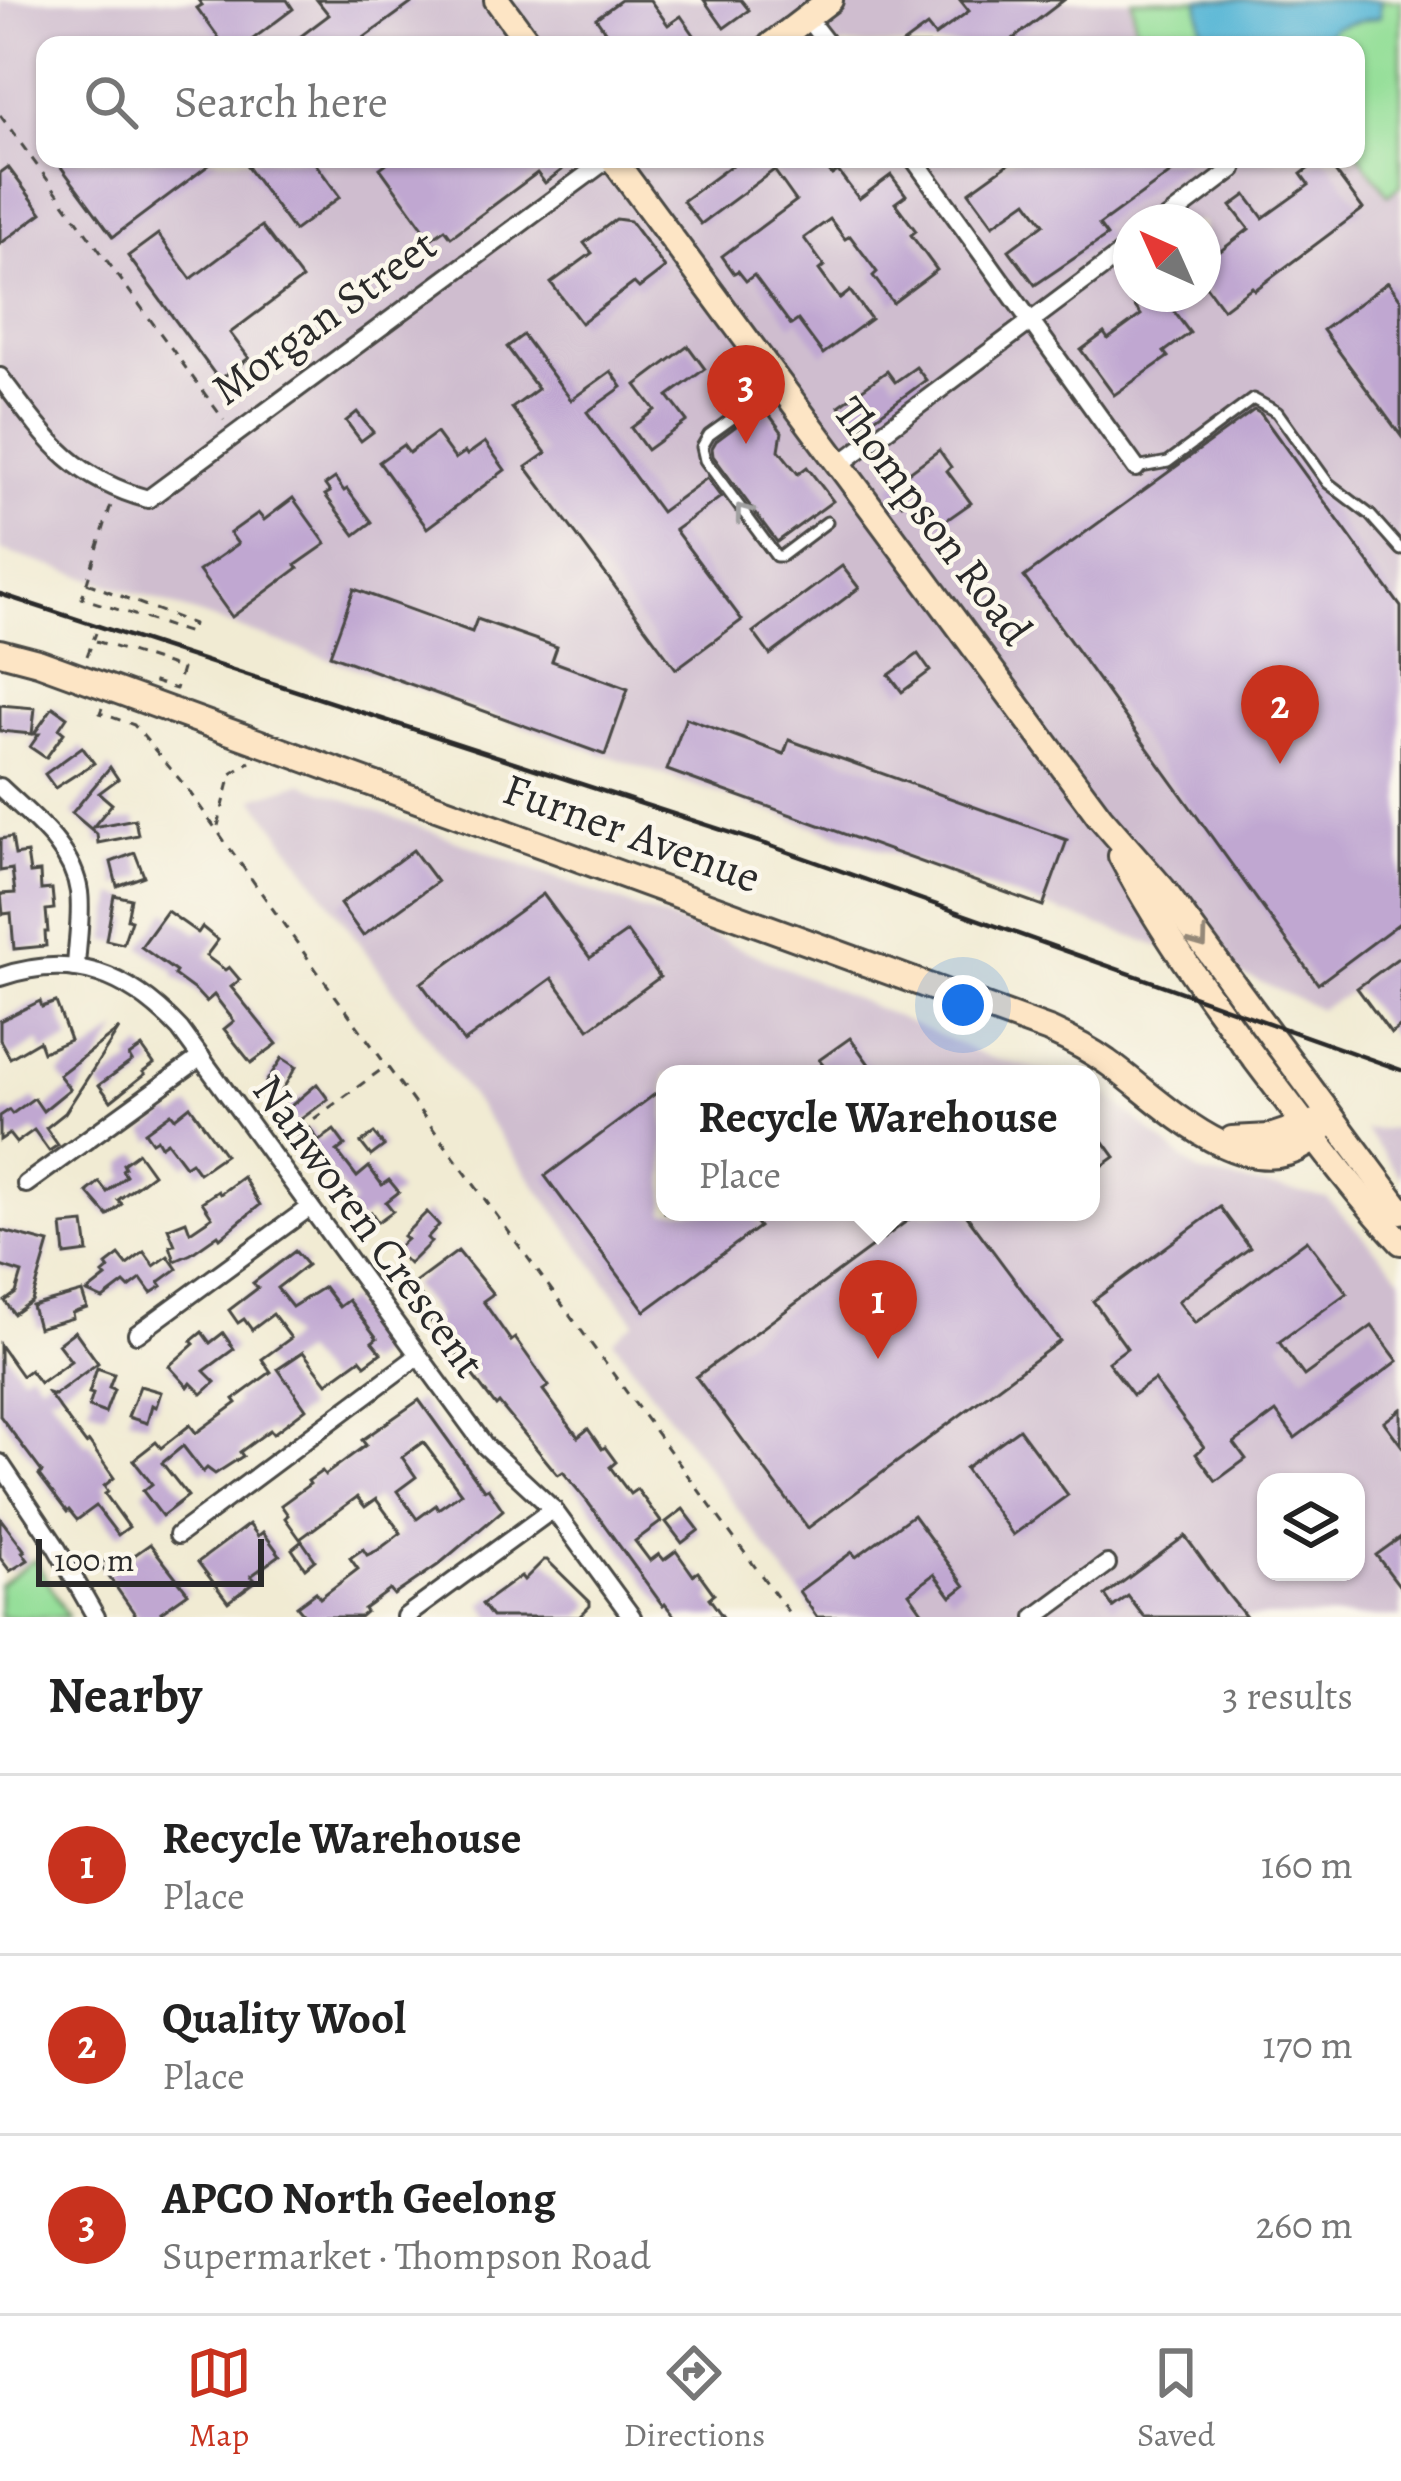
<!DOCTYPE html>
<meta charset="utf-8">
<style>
:root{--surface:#fff;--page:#f6f6f6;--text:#222;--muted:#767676;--line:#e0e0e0;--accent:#c8321e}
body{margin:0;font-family:Alegreya,serif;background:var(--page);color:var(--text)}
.controls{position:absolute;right:36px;bottom:36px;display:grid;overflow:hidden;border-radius:24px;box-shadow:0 3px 9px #0004}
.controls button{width:108px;height:108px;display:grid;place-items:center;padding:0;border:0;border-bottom:3px solid var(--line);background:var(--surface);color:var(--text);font:60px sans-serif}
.compass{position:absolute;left:1113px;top:204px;width:108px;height:108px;border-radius:50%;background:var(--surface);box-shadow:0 3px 9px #0004;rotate:315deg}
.scale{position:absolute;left:36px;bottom:30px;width:228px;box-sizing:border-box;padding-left:12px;border:6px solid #2b2b2b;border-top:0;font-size:33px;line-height:42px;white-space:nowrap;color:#2b2b2b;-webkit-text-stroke:9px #fbf7ec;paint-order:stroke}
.you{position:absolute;left:963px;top:1005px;width:42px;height:42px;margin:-30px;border:9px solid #fff;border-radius:50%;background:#1a73e8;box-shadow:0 0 0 18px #1a73e833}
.badge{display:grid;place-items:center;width:78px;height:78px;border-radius:50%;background:var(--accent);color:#fff;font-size:39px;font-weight:700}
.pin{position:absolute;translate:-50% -99px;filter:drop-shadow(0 3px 6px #0008)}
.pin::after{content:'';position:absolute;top:63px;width:42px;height:36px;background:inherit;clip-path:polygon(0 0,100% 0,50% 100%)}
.popup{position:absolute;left:656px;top:1065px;width:444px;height:156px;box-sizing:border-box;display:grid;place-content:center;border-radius:24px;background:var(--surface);filter:drop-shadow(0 3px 9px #0005);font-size:39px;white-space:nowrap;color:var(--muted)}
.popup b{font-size:45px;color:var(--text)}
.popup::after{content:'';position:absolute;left:50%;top:100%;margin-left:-24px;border:24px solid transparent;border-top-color:var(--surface)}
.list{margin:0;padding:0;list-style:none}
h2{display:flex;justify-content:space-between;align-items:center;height:156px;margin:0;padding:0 48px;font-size:51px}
h2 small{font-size:39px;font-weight:400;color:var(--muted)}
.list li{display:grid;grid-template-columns:78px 1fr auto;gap:36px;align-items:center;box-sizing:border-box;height:180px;padding:0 48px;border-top:3px solid var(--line)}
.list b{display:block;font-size:45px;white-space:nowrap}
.list p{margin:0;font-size:39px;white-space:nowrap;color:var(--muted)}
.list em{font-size:39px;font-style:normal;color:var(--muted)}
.icon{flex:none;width:66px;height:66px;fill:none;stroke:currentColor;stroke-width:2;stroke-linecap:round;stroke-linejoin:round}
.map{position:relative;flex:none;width:1401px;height:1617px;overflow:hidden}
.search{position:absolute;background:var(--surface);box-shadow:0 3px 9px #0004;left:36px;right:36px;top:36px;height:132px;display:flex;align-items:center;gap:30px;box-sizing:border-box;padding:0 42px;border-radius:24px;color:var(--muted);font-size:45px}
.sheet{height:696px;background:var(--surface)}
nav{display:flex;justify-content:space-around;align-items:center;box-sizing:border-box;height:168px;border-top:3px solid var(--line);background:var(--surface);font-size:33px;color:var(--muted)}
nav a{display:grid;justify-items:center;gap:6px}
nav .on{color:var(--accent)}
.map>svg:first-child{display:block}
.industrial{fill:#cfbdcf;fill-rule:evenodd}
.green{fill:#96df9a;stroke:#608562;stroke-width:3}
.water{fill:#57b6d5;stroke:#417080;stroke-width:3}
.building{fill:#c0a7d1;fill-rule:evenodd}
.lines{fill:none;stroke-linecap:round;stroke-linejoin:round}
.lane-casing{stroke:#494844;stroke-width:15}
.street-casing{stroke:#494844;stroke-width:22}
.secondary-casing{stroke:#494844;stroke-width:30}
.path{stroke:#494844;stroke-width:3;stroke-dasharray:9 9;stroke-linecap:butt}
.lane{stroke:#fff;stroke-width:9}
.street{stroke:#fff;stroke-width:16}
.secondary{stroke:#fde5c5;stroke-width:24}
.rail{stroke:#2b2b2b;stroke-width:4.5}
.oneway{stroke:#a0a0a0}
.oneway2{stroke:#948878}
.labels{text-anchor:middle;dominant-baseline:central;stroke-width:9;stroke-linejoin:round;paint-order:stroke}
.street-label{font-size:45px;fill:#2b2b2b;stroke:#fbf7ec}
</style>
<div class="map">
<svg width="1401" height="1617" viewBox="0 0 1401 1617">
<rect width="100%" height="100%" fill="#fbf7ec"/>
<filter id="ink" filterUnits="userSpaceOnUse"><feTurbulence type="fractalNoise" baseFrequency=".00833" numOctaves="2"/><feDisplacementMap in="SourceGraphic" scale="24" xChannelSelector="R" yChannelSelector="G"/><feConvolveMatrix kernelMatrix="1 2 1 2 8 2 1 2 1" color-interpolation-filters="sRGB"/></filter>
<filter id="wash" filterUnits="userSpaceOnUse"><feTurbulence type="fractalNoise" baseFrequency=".004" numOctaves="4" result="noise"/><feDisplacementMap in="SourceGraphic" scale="48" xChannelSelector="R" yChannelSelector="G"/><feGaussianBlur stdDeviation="2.7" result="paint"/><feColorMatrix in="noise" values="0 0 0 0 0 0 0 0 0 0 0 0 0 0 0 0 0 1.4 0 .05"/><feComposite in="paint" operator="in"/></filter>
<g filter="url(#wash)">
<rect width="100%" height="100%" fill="#f1ebd3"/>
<g class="industrial">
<path d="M0 0H1130L1137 45H45V159H1356V151L1388 194 1401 185V1045L1356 990 1319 1009 1254 979 149 597 0 550ZM1131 222H1203V294H1131Z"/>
<path d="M301 783 708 934 991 1058 1060 1074H665V1212H1091V1081L1200 1173 1327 1198 1401 1277V1617H817L613 1340 635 1322 254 798ZM1266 1482H1356V1572H1266Z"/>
<path d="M1365 1129H1401V1178Z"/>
</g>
<g class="green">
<path d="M1132 0H1401V185L1388 195 1356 151V45H1138Z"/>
<path d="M35 1559 68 1617H0V1585Z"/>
</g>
<path class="water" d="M1198 0H1380V17L1334 27 1318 45H1216L1202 29Z"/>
<g id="blocks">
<g class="building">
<path d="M198 0H287L293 9 245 45H224L197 8 202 5Z"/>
<path d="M317 0H416L354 45H289L329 15Z"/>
<path d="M621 0H650L668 25 681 16 701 45H615L596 18Z"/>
<path d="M704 0H741L749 10 724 28Z"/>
<path d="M960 0H1064L1005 45H901L927 26 935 36 969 11Z"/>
<path d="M55 159H217L113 237Z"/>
<path d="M258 159H312L340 197 294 231 247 167Z"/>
<path d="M392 159H567L562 170 545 183 537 173 451 237 445 229 431 239 380 168Z"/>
<path d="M740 159H819L832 175 838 171 859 199 891 175 906 195 895 203 916 231 911 235 937 270 893 303 873 276 877 272 850 236 845 239 830 219 804 238 824 266 819 270 840 299 850 291 871 319 823 354 798 320 791 325 754 275 746 281 738 271 734 273 722 256 796 201 774 170 701 224 683 201Z"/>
<path d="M1015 159H1190L1099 225 1107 236 1035 285 1009 250 1044 224 1027 201 993 225 969 192Z"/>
<path d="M1321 159H1326L1363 209 1255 290 1252 287 1223 309 1203 282V233L1218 253 1249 229 1231 206 1246 195 1263 218 1309 185 1301 174Z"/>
<path d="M8 167 42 213 0 244V173Z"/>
<path d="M616 219 630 221 665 268 639 288 634 283 581 323 551 283 592 253 584 243Z"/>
<path d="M262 226 302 279 230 333 249 358 219 380 128 256 158 234 191 279Z"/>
<path d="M1388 282 1401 300V436L1323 330Z"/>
<path d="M1126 294H1161L1190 333 1164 352 1168 357 1114 395 1081 350 1104 333 1108 339 1141 315Z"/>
<path d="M523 335 571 400 611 371 622 387 587 412 661 512 707 478 721 497 675 530 742 620 676 669 526 467 546 453 512 408 538 389 507 347Z"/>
<path d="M688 346 705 369 668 396 687 421 647 450 631 428 655 410 636 385Z"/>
<path d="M916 367 926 380 857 431 839 406 887 371 895 382Z"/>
<path d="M763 406 782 432 779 450 798 474 807 467 833 501 777 542 713 456 712 448 716 441Z"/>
<path d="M1254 410 1261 414 1401 607V922L1318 984 1024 577Z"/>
<path d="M357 412 373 432 361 441 346 421Z"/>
<path d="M436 433 455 459 465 452 467 455 485 442 505 470 427 528 379 462 403 445 409 453Z"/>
<path d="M939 450 951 467 947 471 971 503 941 524 918 492 902 504 889 487Z"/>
<path d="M335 478 344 491 347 489 372 522 355 535 325 495 330 492 325 485Z"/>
<path d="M293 498 326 544 296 565 298 568 232 617 199 571 238 544 230 533 258 513 264 520Z"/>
<path d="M842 566 859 588 770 655 753 632Z"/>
<path d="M354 589 472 632 477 619 557 647 552 661 628 689 605 755 330 655Z"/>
<path d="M918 654 930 671 902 692 889 675Z"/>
<path d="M0 705 35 708 32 734 0 731Z"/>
<path d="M53 707 67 717 59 729 64 733 46 758 30 747 39 734H34Z"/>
<path d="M686 718 784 754 789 740 1067 840 1043 906 667 770Z"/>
<path d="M82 747 94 763 55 788 45 774Z"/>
<path d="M110 767 118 779 99 793 112 804 93 827 135 819 138 835 98 843 97 834 72 813Z"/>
<path d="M12 837 15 855 27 853 30 873 40 872 41 890 52 889 54 909 46 910 48 932H45L46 946 14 949 11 913 3 914 1 894 15 893 12 869 0 871V839Z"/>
<path d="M413 850 437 882 363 936 340 904Z"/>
<path d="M135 853 144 876 117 886 111 862Z"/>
<path d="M543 894 590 958 627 932 660 977 589 1029 552 978 464 1042 421 983Z"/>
<path d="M114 895 131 899 127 919 131 920 123 944 106 940Z"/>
<path d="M167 911 198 933 202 927 218 940 206 956 225 970 229 967 240 980 231 987 277 1044 251 1063 224 1029 234 1021 214 995 206 1002 196 991 174 975 176 972 141 947Z"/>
<path d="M1401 956V1026L1391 1034 1357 988Z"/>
<path d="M40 1001 42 1007 56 1002 70 1040 43 1052 39 1041 10 1058 0 1040V1021Z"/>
<path d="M119 1029 65 1113 46 1128 58 1145 49 1151 34 1130 16 1143 9 1134 0 1140V1116L9 1110 12 1114 34 1098 43 1111 70 1089 59 1075Z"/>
<path d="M850 1038 876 1074H830L819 1060Z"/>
<path d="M142 1047 154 1064 143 1072 145 1074 111 1101 99 1085 132 1061 129 1056Z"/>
<path d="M282 1058 296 1067 281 1092 266 1082Z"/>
<path d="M317 1084 328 1099 296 1123 286 1110Z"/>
<path d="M659 1091 665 1099V1212H748L759 1227 645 1311 545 1176Z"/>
<path d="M190 1106 225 1155 199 1173 191 1162 185 1166 167 1142 161 1146 157 1139 152 1142 145 1132 171 1113 175 1118Z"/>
<path d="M1091 1124 1115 1157 1091 1174Z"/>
<path d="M310 1128 319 1141 334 1130 345 1145 337 1151 357 1177 369 1167 382 1185 389 1180 399 1192 386 1202 393 1211 378 1222 371 1212 358 1222 348 1208 354 1203 321 1160 315 1164 297 1138Z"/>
<path d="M374 1133 384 1146 371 1156 361 1143Z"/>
<path d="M138 1153 153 1174 118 1200 122 1204 108 1216 87 1192 99 1182 107 1192 126 1176 122 1170 125 1168 123 1164Z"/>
<path d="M243 1177 260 1205 220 1238 218 1235 191 1254 175 1261 170 1246 175 1245 168 1228 186 1221 190 1232 212 1217 202 1202 218 1191 220 1194Z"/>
<path d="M1220 1207 1250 1248 1178 1301 1195 1323 1307 1240 1347 1293 1279 1342 1304 1376 1372 1326 1398 1361 1295 1438 1276 1412 1234 1443 1246 1459 1216 1481 1196 1454 1204 1447 1154 1380 1133 1395 1108 1362 1127 1348 1093 1301Z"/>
<path d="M427 1212 439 1225 427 1238 431 1242 409 1264 395 1250 407 1239 403 1236Z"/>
<path d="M919 1212H964L1060 1341 808 1528 696 1377Z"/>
<path d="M84 1223 88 1252 65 1255 62 1225Z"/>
<path d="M0 1230 49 1243 32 1301 14 1314 5 1301 16 1293 22 1273 0 1266Z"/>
<path d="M295 1251 307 1265 277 1288 292 1307 324 1287 339 1307 348 1300 377 1338 372 1342 381 1353 365 1365 360 1359 327 1383 303 1352 278 1369 306 1409 273 1434 270 1430 240 1452 243 1456 215 1474 207 1468 203 1472 183 1446 162 1463 188 1496 162 1516 143 1491 152 1484 133 1460 156 1442 161 1448 190 1425 196 1433 237 1403 234 1399 271 1372 262 1359 291 1338 273 1314 252 1330 244 1319 238 1323 229 1310 258 1288 253 1283Z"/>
<path d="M458 1251 493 1294 483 1301 511 1341 515 1338 549 1386 543 1390 578 1437 588 1429 602 1449 605 1447 616 1462 610 1467 630 1494 637 1489 661 1522 635 1541 650 1561 659 1554 664 1560 676 1551 693 1575 698 1572 714 1594 709 1598 723 1617H675L665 1604 663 1606 587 1501 563 1472 558 1475 499 1403 496 1406 431 1321 437 1317 412 1285Z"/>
<path d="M144 1252 154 1266 168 1256 177 1269 159 1282 162 1286 151 1293 141 1279 129 1288 124 1283 103 1299 87 1292 106 1277 103 1274 109 1269 106 1265 119 1255 127 1265Z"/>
<path d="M82 1292 87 1308 72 1313 73 1318 38 1328 32 1306Z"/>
<path d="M75 1331 98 1363 54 1395 48 1393 86 1444 89 1442 114 1478 104 1486 108 1492 105 1494 129 1527 118 1535 96 1506 77 1520 69 1510 67 1512 39 1475 42 1472 0 1416V1345L22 1376 30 1370 40 1383 71 1361 58 1344Z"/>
<path d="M202 1332 210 1343 223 1333 234 1349 204 1371 215 1382 202 1394 191 1383 188 1387 169 1366 194 1344 191 1341Z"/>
<path d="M97 1368 114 1374 109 1387 114 1389 105 1413 89 1407 93 1394 89 1393Z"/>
<path d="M140 1386 161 1392 156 1407 152 1405 147 1423 128 1417Z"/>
<path d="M419 1400 484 1490 488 1488 503 1510 438 1565 394 1595 390 1590 364 1609 366 1612 360 1617H306L297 1606 316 1592 320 1598 358 1569 350 1558 363 1549 367 1555 378 1550 401 1533 376 1499 365 1507 357 1497 300 1539 285 1518 288 1515 281 1505 310 1484 308 1481 322 1471 325 1475 366 1445 362 1440ZM423 1442 461 1493 438 1509 436 1505 417 1519 397 1491 416 1477 402 1457Z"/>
<path d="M1401 1409V1445L1384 1422Z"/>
<path d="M1019 1429 1068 1495 1013 1535 965 1468Z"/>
<path d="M683 1509 699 1530 682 1543 666 1522Z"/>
<path d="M913 1515 965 1586 951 1597 934 1574 909 1593 926 1617H817L799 1591 852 1552 856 1557Z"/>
<path d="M0 1518 25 1551 22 1552 28 1560 10 1571 0 1558Z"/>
<path d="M249 1524 258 1536 263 1532 280 1555 251 1576 256 1581 228 1602 198 1562Z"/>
<path d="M1185 1536 1225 1591 1246 1617H1144L1128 1596 1113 1607 1105 1595Z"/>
<path d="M1401 1537V1588L1376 1555Z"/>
<path d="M302 1541 315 1560 305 1568 292 1549Z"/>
<path d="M150 1544 188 1593 161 1612 165 1617H137L100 1564 114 1554 122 1564Z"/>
<path d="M544 1560H547L590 1602V1606L579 1617H492L482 1604 521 1576 524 1580Z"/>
</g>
</g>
</g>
<g filter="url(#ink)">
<use href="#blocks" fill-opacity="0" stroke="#494844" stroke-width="3"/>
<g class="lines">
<defs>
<g id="lane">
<path d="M752 387 748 407 709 435 702 447 705 460 776 556H782L827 522"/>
<path d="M1136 468 1168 462 1253 399 1277 412 1328 483 1370 515 1401 550"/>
</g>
<g id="street">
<path d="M807 18 828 45"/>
<path d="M914 159 1136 468"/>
<path d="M1163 222 1233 169 1235 159"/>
<path d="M0 377C45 437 71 478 148 499L608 159"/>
<path d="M839 465 1131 246"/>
<path d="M0 787C31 817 73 847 79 892 82 916 77 943 76 968"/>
<path d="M0 977C74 952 128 974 180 1029L485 1446 553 1509 632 1617"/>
<path d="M26 1184 201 1057"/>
<path d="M137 1334 310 1207"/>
<path d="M0 1463 55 1545 96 1617"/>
<path d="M178 1535 418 1356"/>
<path d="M405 1617 553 1509"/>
<path d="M1035 1617 1107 1564"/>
</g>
<g id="secondary">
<path d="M497 0 530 45"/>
<path d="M771 45 830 0"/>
<path d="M613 159 1100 817 1162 888 1401 1211"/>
<path d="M0 652 38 662 1049 1030C1069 1039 1089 1049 1107 1062 1155 1095 1239 1187 1305 1145 1316 1138 1322 1128 1330 1118"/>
<path d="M1121 856C1164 937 1219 1012 1274 1084 1315 1138 1355 1193 1401 1242"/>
<path d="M1232 1139 1270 1137 1315 1122"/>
</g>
</defs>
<use href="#lane" class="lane-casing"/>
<use href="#street" class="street-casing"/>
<use href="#secondary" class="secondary-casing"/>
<g class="path">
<path d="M0 115 224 420"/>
<path d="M87 583 193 624 190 633 82 598 110 508 113 502"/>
<path d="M96 641 182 669 176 689 148 680"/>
<path d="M87 656 96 633"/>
<path d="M102 708 100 713 134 725 186 787 317 971 792 1617"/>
<path d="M218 826 231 774 250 762"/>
<path d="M285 1140 385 1067"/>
</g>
<use href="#lane" class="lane"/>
<use href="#street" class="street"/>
<use href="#secondary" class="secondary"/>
<path class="rail" d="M0 594 768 845 1401 1070"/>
</g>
<defs><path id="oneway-chevron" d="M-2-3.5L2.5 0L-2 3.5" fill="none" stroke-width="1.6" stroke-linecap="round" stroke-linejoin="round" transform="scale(3)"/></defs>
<use class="oneway" href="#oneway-chevron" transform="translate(743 512) rotate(-127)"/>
<use class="oneway2" href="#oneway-chevron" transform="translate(1200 940) rotate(54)"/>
</g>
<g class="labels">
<g class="street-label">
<text transform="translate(324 317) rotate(-36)">Morgan Street</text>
<text transform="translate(933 521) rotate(53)">Thompson Road</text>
<text transform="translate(632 833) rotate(20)">Furner Avenue</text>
<text transform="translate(369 1226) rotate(54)">Nanworen Crescent</text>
</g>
</g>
</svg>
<div class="controls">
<button><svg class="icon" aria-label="layers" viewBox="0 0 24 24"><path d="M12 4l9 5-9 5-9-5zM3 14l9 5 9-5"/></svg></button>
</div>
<svg class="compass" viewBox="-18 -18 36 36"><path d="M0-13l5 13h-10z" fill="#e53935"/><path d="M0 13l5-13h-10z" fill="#767676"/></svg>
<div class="scale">100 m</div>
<div class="you"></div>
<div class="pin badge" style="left:878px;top:1359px">1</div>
<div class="popup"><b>Recycle Warehouse</b>Place</div>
<div class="pin badge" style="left:1280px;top:764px">2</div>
<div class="pin badge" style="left:746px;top:444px">3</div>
<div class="search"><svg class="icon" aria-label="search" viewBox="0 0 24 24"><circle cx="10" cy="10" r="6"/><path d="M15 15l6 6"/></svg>Search here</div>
</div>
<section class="sheet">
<h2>Nearby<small>3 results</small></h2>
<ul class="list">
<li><span class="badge">1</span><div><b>Recycle Warehouse</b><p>Place</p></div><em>160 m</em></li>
<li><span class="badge">2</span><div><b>Quality Wool</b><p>Place</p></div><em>170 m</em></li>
<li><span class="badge">3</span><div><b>APCO North Geelong</b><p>Supermarket · Thompson Road</p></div><em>260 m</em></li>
</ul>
</section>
<nav>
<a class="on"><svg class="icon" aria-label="map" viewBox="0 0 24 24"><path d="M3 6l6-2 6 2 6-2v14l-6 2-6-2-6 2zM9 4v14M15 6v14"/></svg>Map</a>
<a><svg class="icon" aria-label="directions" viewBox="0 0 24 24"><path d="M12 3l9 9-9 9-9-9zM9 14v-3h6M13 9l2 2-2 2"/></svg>Directions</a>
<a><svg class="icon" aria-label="saved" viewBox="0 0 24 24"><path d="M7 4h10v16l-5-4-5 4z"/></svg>Saved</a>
</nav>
